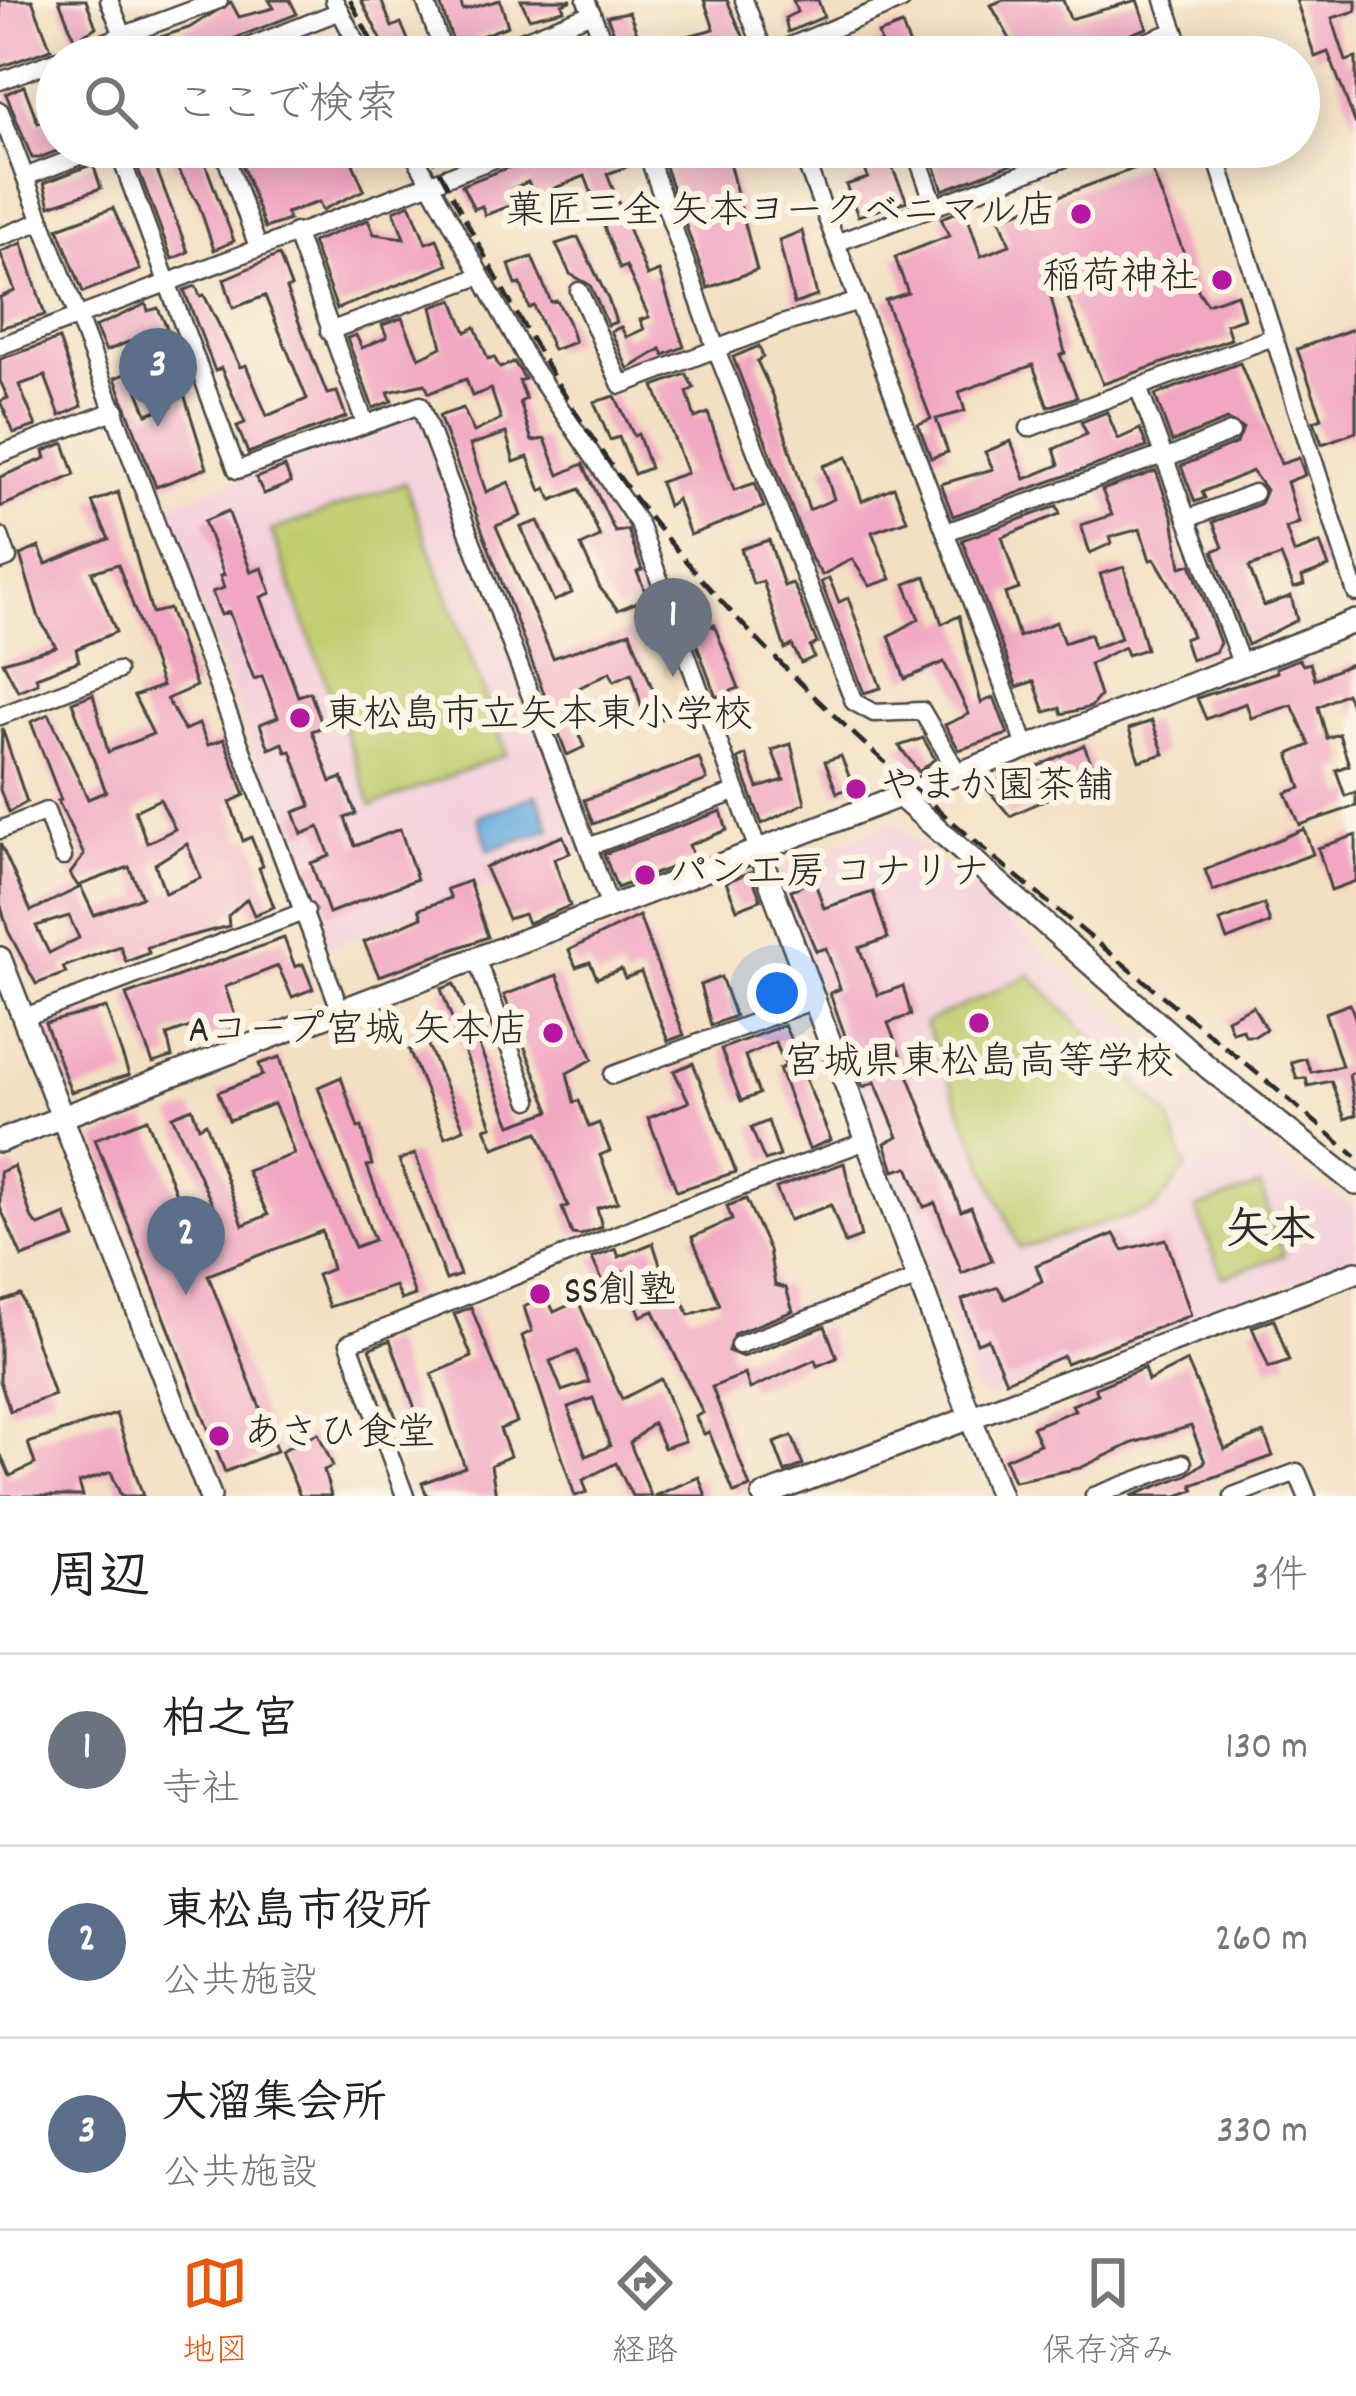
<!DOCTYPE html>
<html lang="ja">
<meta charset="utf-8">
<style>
:root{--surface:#fff;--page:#f2f2f2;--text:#222;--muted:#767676;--line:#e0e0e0;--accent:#ea580c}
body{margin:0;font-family:Dekko,"Klee One",sans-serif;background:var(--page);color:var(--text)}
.you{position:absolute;left:777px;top:993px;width:42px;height:42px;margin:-30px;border:9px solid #fff;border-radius:50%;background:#1a73e8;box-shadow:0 0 0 18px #1a73e833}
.badge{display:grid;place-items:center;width:78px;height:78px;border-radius:50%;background:var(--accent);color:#fff;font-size:39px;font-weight:700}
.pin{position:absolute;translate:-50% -99px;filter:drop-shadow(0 3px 6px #0008)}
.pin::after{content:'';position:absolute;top:63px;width:42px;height:36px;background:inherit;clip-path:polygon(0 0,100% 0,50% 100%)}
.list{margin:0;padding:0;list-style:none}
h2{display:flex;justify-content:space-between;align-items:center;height:156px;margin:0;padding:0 48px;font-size:51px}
h2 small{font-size:39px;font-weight:400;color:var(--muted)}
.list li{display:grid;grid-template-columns:78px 1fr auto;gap:36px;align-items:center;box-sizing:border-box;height:192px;padding:0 48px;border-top:3px solid var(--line)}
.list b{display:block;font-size:45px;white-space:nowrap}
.list p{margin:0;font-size:39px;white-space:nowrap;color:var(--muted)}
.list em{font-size:39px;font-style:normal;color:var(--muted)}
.icon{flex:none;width:66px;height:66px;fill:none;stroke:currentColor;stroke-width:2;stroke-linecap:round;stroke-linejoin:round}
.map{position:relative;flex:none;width:1356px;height:1496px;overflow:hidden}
.search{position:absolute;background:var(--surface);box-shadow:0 6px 30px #0003;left:36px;right:36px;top:36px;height:132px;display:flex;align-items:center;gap:30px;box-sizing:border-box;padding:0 42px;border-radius:66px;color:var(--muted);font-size:45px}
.sheet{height:732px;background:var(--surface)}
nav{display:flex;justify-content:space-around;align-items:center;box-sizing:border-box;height:168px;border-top:3px solid var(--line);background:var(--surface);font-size:33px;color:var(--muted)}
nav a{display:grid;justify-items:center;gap:6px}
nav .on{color:var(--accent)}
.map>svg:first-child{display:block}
.built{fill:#f4cfdc}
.green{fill:#bfcc6d;stroke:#757c4c;stroke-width:3}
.water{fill:#67adde;stroke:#496c84;stroke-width:3}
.building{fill:#f1a7c3;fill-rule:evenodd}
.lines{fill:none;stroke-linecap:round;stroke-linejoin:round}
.minor-casing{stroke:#494642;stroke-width:21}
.tertiary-casing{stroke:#494642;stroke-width:26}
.minor{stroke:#fff;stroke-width:16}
.tertiary{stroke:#fff;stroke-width:21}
.rail{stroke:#2b2b2b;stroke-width:4.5;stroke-dasharray:18 9;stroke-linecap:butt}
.poi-dot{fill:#b5179e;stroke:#fcf5e5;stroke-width:4.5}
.labels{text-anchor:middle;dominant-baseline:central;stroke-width:12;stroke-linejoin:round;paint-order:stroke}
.poi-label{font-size:39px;fill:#2b2b2b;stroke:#fcf5e5;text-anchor:start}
.quarter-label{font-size:45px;font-weight:bold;fill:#2b2b2b;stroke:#fcf5e5}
</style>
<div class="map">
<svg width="1356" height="1496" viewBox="0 0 1356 1496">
<rect width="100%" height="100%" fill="#fcf5e5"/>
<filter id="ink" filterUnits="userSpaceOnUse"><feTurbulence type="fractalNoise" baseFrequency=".00833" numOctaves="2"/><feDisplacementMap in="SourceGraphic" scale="24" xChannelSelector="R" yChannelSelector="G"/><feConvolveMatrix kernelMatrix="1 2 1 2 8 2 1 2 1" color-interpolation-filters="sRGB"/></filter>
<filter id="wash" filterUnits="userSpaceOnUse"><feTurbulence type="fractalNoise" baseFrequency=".004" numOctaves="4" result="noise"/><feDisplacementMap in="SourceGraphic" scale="48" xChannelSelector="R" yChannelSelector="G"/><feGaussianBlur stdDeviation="2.7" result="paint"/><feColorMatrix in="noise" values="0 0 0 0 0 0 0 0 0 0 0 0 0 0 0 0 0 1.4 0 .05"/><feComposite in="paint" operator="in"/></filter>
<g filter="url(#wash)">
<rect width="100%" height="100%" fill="#f3dfc2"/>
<g class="built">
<path d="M416 411 582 852 328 946 163 508Z"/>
<path d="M895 822 1289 1167 1356 1208V1258L988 1399 974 1387 776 880 784 865Z"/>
</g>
<g class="green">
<path d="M405 483 507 754 372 806 271 531Z"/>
<path d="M1030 975 1168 1115 1186 1168 1155 1209 1019 1248 925 1023Z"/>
<path d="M1260 1186 1284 1255 1223 1277 1196 1209Z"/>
</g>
<path class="water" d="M537 795 550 829 489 850 478 817Z"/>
<g id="blocks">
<g class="building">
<path d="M0 0H32L51 49 0 67Z"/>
<path d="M59 0H86L96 27 75 40Z"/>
<path d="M269 0H290L297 14 220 44 213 57H139L135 45 189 28 231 2 239 17 274 8Z"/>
<path d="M361 0H381L392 27 401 23 415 57H390Z"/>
<path d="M439 0H460L463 10 500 0 508 26 473 39 480 57H458Z"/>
<path d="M521 0H572L562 4 564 10 529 18Z"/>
<path d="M704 0H727L744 38 725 46 722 57H623L607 16 629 12 643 48 714 29Z"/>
<path d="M793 0H818L824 17 788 32 785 18 797 12Z"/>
<path d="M1003 0H1063L1070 19 1137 0 1147 28 1102 45 1094 57H1020L991 5Z"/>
<path d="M1296 0H1356V11L1332 18 1346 61 1356 58V125L1328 52 1315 57Z"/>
<path d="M902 25 914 57H848L881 42 878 34Z"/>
<path d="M24 86 38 123 57 114V151L39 158H32L6 94Z"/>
<path d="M165 147H199L234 241 214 250 199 205Z"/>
<path d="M256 147H346L364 190 322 210 319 202 286 213 289 220 265 228 240 159Z"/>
<path d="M542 147H618L620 156 633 151 637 163 607 174 647 276 659 271 684 347 664 355 661 349 628 369 611 331 621 327 626 337 644 329 640 320 649 317 626 266 620 269 585 176 535 196 528 182 513 188 518 203 485 215 482 206 474 209 462 185 531 159Z"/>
<path d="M658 147H725L757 270 708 288Z"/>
<path d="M858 147H883L907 201 858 216 846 185 868 178Z"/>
<path d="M928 147H1011L1017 162 943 190Z"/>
<path d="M149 149 188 252 172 259 133 155Z"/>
<path d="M1149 163 1199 292 1207 304 1237 294 1244 318 1226 324 1231 339 1103 384 1061 281 1048 285 1065 353 1060 355 1077 397 1048 407 1033 365 959 392 965 411 936 419 948 452 931 458 918 424 931 419 885 300 908 293 895 257 949 236 941 218 965 209 981 256 1010 245 1000 218Z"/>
<path d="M93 164 101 188 50 206 44 183Z"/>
<path d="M410 204 426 243 437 239 448 265 337 309 312 242 368 220 374 234 404 238 394 211Z"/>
<path d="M113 208 140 270 83 292 58 228Z"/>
<path d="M802 231 817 296 794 304 779 240Z"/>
<path d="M578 237 609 301 616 322 608 325 590 285 570 274 556 244Z"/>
<path d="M22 243 45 315 0 328V297L15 291 0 252Z"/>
<path d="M279 255 291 287 286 289 327 394 337 392 346 417 248 453 237 426 245 423 221 368 215 371 184 290 196 286 200 296 204 295 240 367 246 365 267 416 307 399 265 296 233 308 224 279Z"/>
<path d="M532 257 551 302 557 301 568 321 575 342 553 350 534 306 529 308 521 284 516 285 509 265Z"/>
<path d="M453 300 466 332 475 327 488 359 494 357 500 368 514 362 525 379 519 381 526 399 520 402 532 441 545 439 559 475 583 464 615 532 628 530 642 570 637 572 648 598 618 610 600 588 581 546 600 537 580 489 552 500 546 488 541 491 528 457 514 462 506 433 470 445 486 492 509 482 521 516 496 526 553 658 630 632 664 718 646 723 632 673 614 681 610 672 577 689 580 697 567 702 584 747 567 755 439 416 463 408 474 432 501 419 491 389 472 396 466 379 429 393 425 384 388 392 392 401 373 408 347 338 356 335 362 348 387 337 382 325 402 318 419 358 442 347 432 307Z"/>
<path d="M146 304 148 311 158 308 182 362 175 365 207 468 156 487 115 378 130 372 147 414 172 405 143 336 106 351 95 327Z"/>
<path d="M1356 328V432L1322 444 1314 421 1322 418 1297 349Z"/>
<path d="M59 339 82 406 60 416 45 376 19 385 36 426 14 433 0 401 8 398 0 381V359Z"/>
<path d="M759 346 763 357 757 361 773 395 809 510 834 499 823 466 847 457 862 501 894 487 907 520 872 532 891 579 870 586 852 559 822 575 811 558 733 357Z"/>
<path d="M1240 363 1281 464 1299 458 1305 475 1287 482 1299 523 1286 528 1294 553 1320 543 1329 567 1302 577 1304 585 1294 588 1281 556 1249 567 1264 606 1291 596 1297 620 1248 645 1213 551 1223 547 1213 522 1260 504 1266 490 1252 471 1202 492 1205 498 1195 502 1181 466 1237 443 1243 428 1227 420 1172 442 1155 395Z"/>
<path d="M686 374 694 388 687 392 695 418 708 413 734 490 755 483 764 507 690 535 677 499 668 506 660 482 687 473 654 386Z"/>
<path d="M615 396 634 436 638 434 650 468 634 474 619 437 610 440 594 402Z"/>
<path d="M1107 412 1118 439 1140 429 1147 447 953 516 941 484 993 469 985 452 1011 441 1025 479 1059 465 1054 449 1087 434 1081 422Z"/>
<path d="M64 443 75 475 0 507V477L46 458 44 451Z"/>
<path d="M285 467 291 483 264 494 256 478Z"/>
<path d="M1156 471 1173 518 1181 567 1191 564 1220 643 1215 652 1191 660 1184 639 1192 636 1175 593 1155 559 1150 560 1140 529 1110 537 1112 543 1090 553 1081 525 1112 515 1102 490Z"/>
<path d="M118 492 152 613 169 609 196 686 167 699 184 730 199 724 208 745 224 739 245 795 230 802 243 841 251 837 263 866 259 868 274 907 254 915 247 899 228 916 229 926 147 947 149 953 126 962 120 946 63 967 66 973 36 984 8 931 0 903V843L31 911 81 887 94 915 142 897 129 867 78 886 70 874 84 855 58 801 61 800 31 722 49 714 88 799 106 792 72 702 93 694 108 752 153 734 134 696 162 686 118 564 92 572 116 632 76 649 79 661 36 677 38 683 18 691 3 662 56 647 39 618 20 555 39 547 46 564 109 539 92 502ZM160 799 175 829 147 843 135 811ZM187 844 201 878 165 893 155 864ZM69 916 79 938 49 953 36 926Z"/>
<path d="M1057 506 1060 514 1002 537 1019 589 1005 594 1019 637 1056 622 1064 643 1090 634 1094 648 1121 638 1100 574 1124 567 1146 649 1127 655 1124 647 1090 664 1100 696 1091 707 1062 714 1060 708 1045 712 1034 681 1017 687 962 540Z"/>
<path d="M228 511 251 572 262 568 271 593 261 597 298 696 310 692 323 727 312 731 331 782 342 778 356 814 345 818 355 846 400 829 417 879 329 913 311 863 330 856 319 827 302 834 294 812 311 806 291 751 286 752 283 743 269 749 260 724 278 717 262 676 254 679 229 612 221 615 212 592 224 588 220 576 224 575 204 521Z"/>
<path d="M538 521 572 593 554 601 521 527Z"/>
<path d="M769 540 784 586 792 583 797 592 817 643 810 647 814 657 801 663 792 645 785 649 763 581 753 584 741 549Z"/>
<path d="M926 576 942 624 959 616 981 703 994 697 1008 734 959 750 945 725 969 714 944 662 905 679 889 636 919 619 905 584Z"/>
<path d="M829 578 839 602 848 598 881 688 864 693 821 582Z"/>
<path d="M694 593 704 629 714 625 739 688 716 697 680 599Z"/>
<path d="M1299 659 1303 665 1310 663 1315 679 1356 662V717L1346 693 1318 707 1327 738 1339 734 1349 765 1336 770 1345 796 1356 792V806L1300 825 1286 793 1301 788 1289 754 1310 745 1292 705 1251 718 1246 703 1206 719 1197 698 1277 672 1276 668Z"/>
<path d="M1152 721 1164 754 1139 761 1129 729Z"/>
<path d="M2 728 27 802 9 812 0 790Z"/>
<path d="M923 738 935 759 919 772 899 746Z"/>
<path d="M791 744 805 803 762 824 738 759 746 755 758 788 784 780 772 750Z"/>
<path d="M1084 745 1096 776 1010 816 983 784 1021 774Z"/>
<path d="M841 756 853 786 837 793 825 761Z"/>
<path d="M699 758 707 780 593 824 584 800Z"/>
<path d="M721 811 727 830 689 845 694 859 617 888 604 854Z"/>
<path d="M1304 829 1313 854 1213 891 1205 870Z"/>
<path d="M1356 835V881L1331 890 1318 848Z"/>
<path d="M563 836 570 853 554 859 570 906 528 923 524 914 508 919 485 867Z"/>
<path d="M750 872 761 900 737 909 726 882Z"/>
<path d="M814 880 824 908 873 892 888 938 859 948 878 995 903 986 911 1015 888 1023 961 1211 971 1207 992 1261 962 1273 935 1203 924 1207 908 1167 894 1171 885 1143 898 1137 875 1082 863 1087 830 993 840 989 826 948 816 951 791 890Z"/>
<path d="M469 881 488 937 379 976 364 942 422 917 419 909 451 898 447 889Z"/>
<path d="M1264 904 1270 923 1227 940 1220 921Z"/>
<path d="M639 916 684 1035 668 1041 641 972 625 978 621 969 597 978 590 962 576 967 569 950Z"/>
<path d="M284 938 295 967 303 964 313 989 292 997 278 966 225 987 239 1027 204 1039 199 1024 167 1035 172 1057 153 1063 126 995Z"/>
<path d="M557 975 593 1059 567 1073 574 1102 579 1101 589 1127 599 1123 610 1151 600 1155 618 1202 597 1208 602 1227 581 1235 572 1234 562 1208 568 1206 538 1132 494 1148 485 1128 492 1126 441 989 454 984 511 1125 550 1111 504 995Z"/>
<path d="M721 977 735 1016 711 1025 700 985Z"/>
<path d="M1350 1004 1356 1020V1072L1349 1074 1356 1115 1345 1119 1331 1081 1308 1086 1306 1078 1297 1079 1291 1062 1305 1058 1311 1072 1342 1066 1325 1013Z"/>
<path d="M1253 1006 1266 1029 1255 1036H1246L1242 1029 1232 1032 1227 1019Z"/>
<path d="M106 1008 129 1075 71 1092 45 1023Z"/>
<path d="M784 1025 800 1060 806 1057 813 1074 805 1078 831 1140 809 1149 779 1069 786 1066 775 1042 745 1056 759 1094 741 1101 721 1049Z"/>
<path d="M427 1043 464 1129 445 1137 409 1050Z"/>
<path d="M280 1057 298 1117 355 1247 374 1240 318 1087 341 1077 358 1128 362 1127 372 1165 367 1166 415 1295 401 1300 395 1286 329 1307 317 1275 332 1269 322 1231 208 1275 277 1451 225 1472 95 1139 147 1119 195 1243 225 1232 172 1116 192 1108 199 1127 206 1123 243 1225 268 1215 247 1171 294 1154 286 1131 274 1104 229 1120 218 1092 263 1075 259 1064Z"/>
<path d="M693 1063 736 1172 677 1191 648 1118 689 1102 674 1071Z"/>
<path d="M768 1121 780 1156 765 1161 751 1128Z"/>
<path d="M415 1154 460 1275 446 1280 399 1160Z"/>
<path d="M844 1163 861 1237 845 1243 831 1205 789 1220 776 1188Z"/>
<path d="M14 1166 32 1219 39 1226 66 1215 75 1238 22 1257 0 1207V1172Z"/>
<path d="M746 1199 769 1250 775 1285 786 1288 793 1311 734 1334 728 1351 743 1357 825 1326 837 1358 817 1366 815 1360 750 1389 745 1374 712 1387 750 1487 734 1493 709 1432 704 1434 695 1416 703 1413 654 1311 641 1316 623 1272 602 1280 592 1258 616 1249 619 1257 653 1243 662 1271 669 1268 689 1315 720 1305 692 1237 732 1220 727 1206Z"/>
<path d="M1114 1234 1123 1250 1166 1239 1191 1315 1066 1363 1063 1356 1006 1381 988 1339 977 1343 962 1300 998 1287 1005 1299 1042 1281 1036 1265Z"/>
<path d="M21 1295 54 1395 10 1411 0 1381V1302Z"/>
<path d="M546 1296 554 1312 578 1301 622 1399 661 1379 685 1441 664 1448 653 1423 630 1443 651 1496H632L616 1463 583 1480 587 1492 575 1496 522 1336 532 1331 524 1307ZM577 1351 589 1382 562 1391 550 1361ZM593 1398 610 1446 586 1456 568 1407Z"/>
<path d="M471 1307 517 1422 500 1429 510 1456 491 1465 496 1496H427L422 1483 465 1467 432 1374 472 1357 454 1314Z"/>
<path d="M1274 1319 1289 1361 1269 1368 1252 1327Z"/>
<path d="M390 1340 417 1414 397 1420 370 1348Z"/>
<path d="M1187 1361 1225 1449 1264 1433 1273 1456 1192 1485 1194 1490 1177 1496H1131L1187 1475 1205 1462 1191 1426 1133 1443 1080 1468 1014 1481 1005 1459 1040 1444 1032 1427 1075 1410 1072 1405 1098 1394 1095 1388 1144 1368 1148 1381Z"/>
<path d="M116 1414 143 1496H121L111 1472 79 1483 83 1496H0V1453L10 1476 35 1464 28 1443Z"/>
<path d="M318 1433 333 1466 324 1470 331 1496H300L281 1451Z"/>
<path d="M792 1436 803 1465 785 1472 774 1443Z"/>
<path d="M699 1477 706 1496H654Z"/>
</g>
</g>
</g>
<g filter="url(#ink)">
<use href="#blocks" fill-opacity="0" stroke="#494642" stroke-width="3"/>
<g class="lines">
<defs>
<g id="minor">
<path d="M109 0 123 35"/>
<path d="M334 0 364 57"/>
<path d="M425 0 445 57"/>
<path d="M586 0 610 57"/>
<path d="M744 0 766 57"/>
<path d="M1164 0 1184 57"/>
<path d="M504 48 592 13"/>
<path d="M225 56 340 11"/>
<path d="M65 57 219 0"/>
<path d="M764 57 902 0"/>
<path d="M1107 57 1175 31"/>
<path d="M0 81 57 60"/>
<path d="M0 111 340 1009"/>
<path d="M117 147 237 470 420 405 588 847"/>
<path d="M236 147 224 152 258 247"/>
<path d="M410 147 528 361 639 524 758 850"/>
<path d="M645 147 716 349 854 702 874 713 922 711 958 773"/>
<path d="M800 147 1026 746"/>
<path d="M914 147 935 206"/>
<path d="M1213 147 1356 593"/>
<path d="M25 177 103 147"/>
<path d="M295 232 365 423"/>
<path d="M0 237 42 221"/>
<path d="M836 243 1095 147"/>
<path d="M579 291 621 385 782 324 859 301"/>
<path d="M329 331 478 277"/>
<path d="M0 346 526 147"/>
<path d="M1138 387 1241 663"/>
<path d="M1029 428 1273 337"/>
<path d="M0 454 116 410"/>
<path d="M1165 459 1231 432"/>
<path d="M1187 519 1254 493"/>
<path d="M946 532 1163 455"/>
<path d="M0 536 8 558 0 561"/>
<path d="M0 716 117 671"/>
<path d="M0 830 46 811 63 857"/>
<path d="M610 907 588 847 735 792"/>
<path d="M476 958 529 1100"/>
<path d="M22 1018 306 911"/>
<path d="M613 1075 817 999"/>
<path d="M739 1345 921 1277"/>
<path d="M405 1496 349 1343 665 1215 869 1140"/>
<path d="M1094 1496 1183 1463"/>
<path d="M1233 1496 1297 1472 1307 1496"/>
</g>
<g id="tertiary">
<path d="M900 796 1210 1069 1356 1184"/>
<path d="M758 850 1000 1496"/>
<path d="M0 958 210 1496"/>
<path d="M0 1141 1356 621"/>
<path d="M763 1496 1356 1272"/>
</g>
</defs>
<use href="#minor" class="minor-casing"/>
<use href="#tertiary" class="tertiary-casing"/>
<use href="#minor" class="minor"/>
<use href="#tertiary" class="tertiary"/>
<g class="rail">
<path d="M350 0 380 57"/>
<path d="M427 147C497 279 568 418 663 534 855 768 1126 957 1356 1157"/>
</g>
</g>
</g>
<g class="poi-dot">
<circle cx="1081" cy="214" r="12"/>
<circle cx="1222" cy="280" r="12"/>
<circle cx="300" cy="718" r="12"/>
<circle cx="856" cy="789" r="12"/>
<circle cx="645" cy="875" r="12"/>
<circle cx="979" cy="1023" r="12"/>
<circle cx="553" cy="1033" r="12"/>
<circle cx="540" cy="1294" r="12"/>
<circle cx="219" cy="1436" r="12"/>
</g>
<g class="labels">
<g class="poi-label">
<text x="1057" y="214" text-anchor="end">菓匠三全 矢本ヨークベニマル店</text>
<text x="1198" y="280" text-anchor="end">稲荷神社</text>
<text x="324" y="718">東松島市立矢本東小学校</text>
<text x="880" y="789">やまか園茶舗</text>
<text x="669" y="875">パン工房 コナリナ</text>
<text x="529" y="1033" text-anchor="end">Aコープ宮城 矢本店</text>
<text x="979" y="1065" text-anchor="middle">宮城県東松島高等学校</text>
<text x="564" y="1294">SS創塾</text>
<text x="243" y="1436">あさひ食堂</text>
</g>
<g class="quarter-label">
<text x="1270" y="1234">矢本</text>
</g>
</g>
</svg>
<div class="you"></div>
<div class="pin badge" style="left:673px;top:677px;background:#6b7280">1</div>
<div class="pin badge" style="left:186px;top:1295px;background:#5c6f8a">2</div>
<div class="pin badge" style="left:158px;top:427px;background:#5c6f8a">3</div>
<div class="search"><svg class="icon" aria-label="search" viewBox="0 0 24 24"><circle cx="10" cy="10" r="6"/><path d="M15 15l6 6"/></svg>ここで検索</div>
</div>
<section class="sheet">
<h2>周辺<small>3件</small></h2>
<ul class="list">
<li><span class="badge" style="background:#6b7280">1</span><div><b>柏之宮</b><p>寺社</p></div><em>130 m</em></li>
<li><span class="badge" style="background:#5c6f8a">2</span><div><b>東松島市役所</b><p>公共施設</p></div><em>260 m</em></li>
<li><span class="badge" style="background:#5c6f8a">3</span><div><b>大溜集会所</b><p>公共施設</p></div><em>330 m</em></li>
</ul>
</section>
<nav>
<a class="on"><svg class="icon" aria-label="map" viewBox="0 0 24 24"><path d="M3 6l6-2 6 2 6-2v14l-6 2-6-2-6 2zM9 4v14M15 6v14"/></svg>地図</a>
<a><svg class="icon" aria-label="directions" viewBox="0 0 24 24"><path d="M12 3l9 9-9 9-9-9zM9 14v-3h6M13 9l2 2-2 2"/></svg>経路</a>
<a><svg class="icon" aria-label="saved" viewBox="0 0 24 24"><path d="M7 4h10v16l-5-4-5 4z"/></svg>保存済み</a>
</nav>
